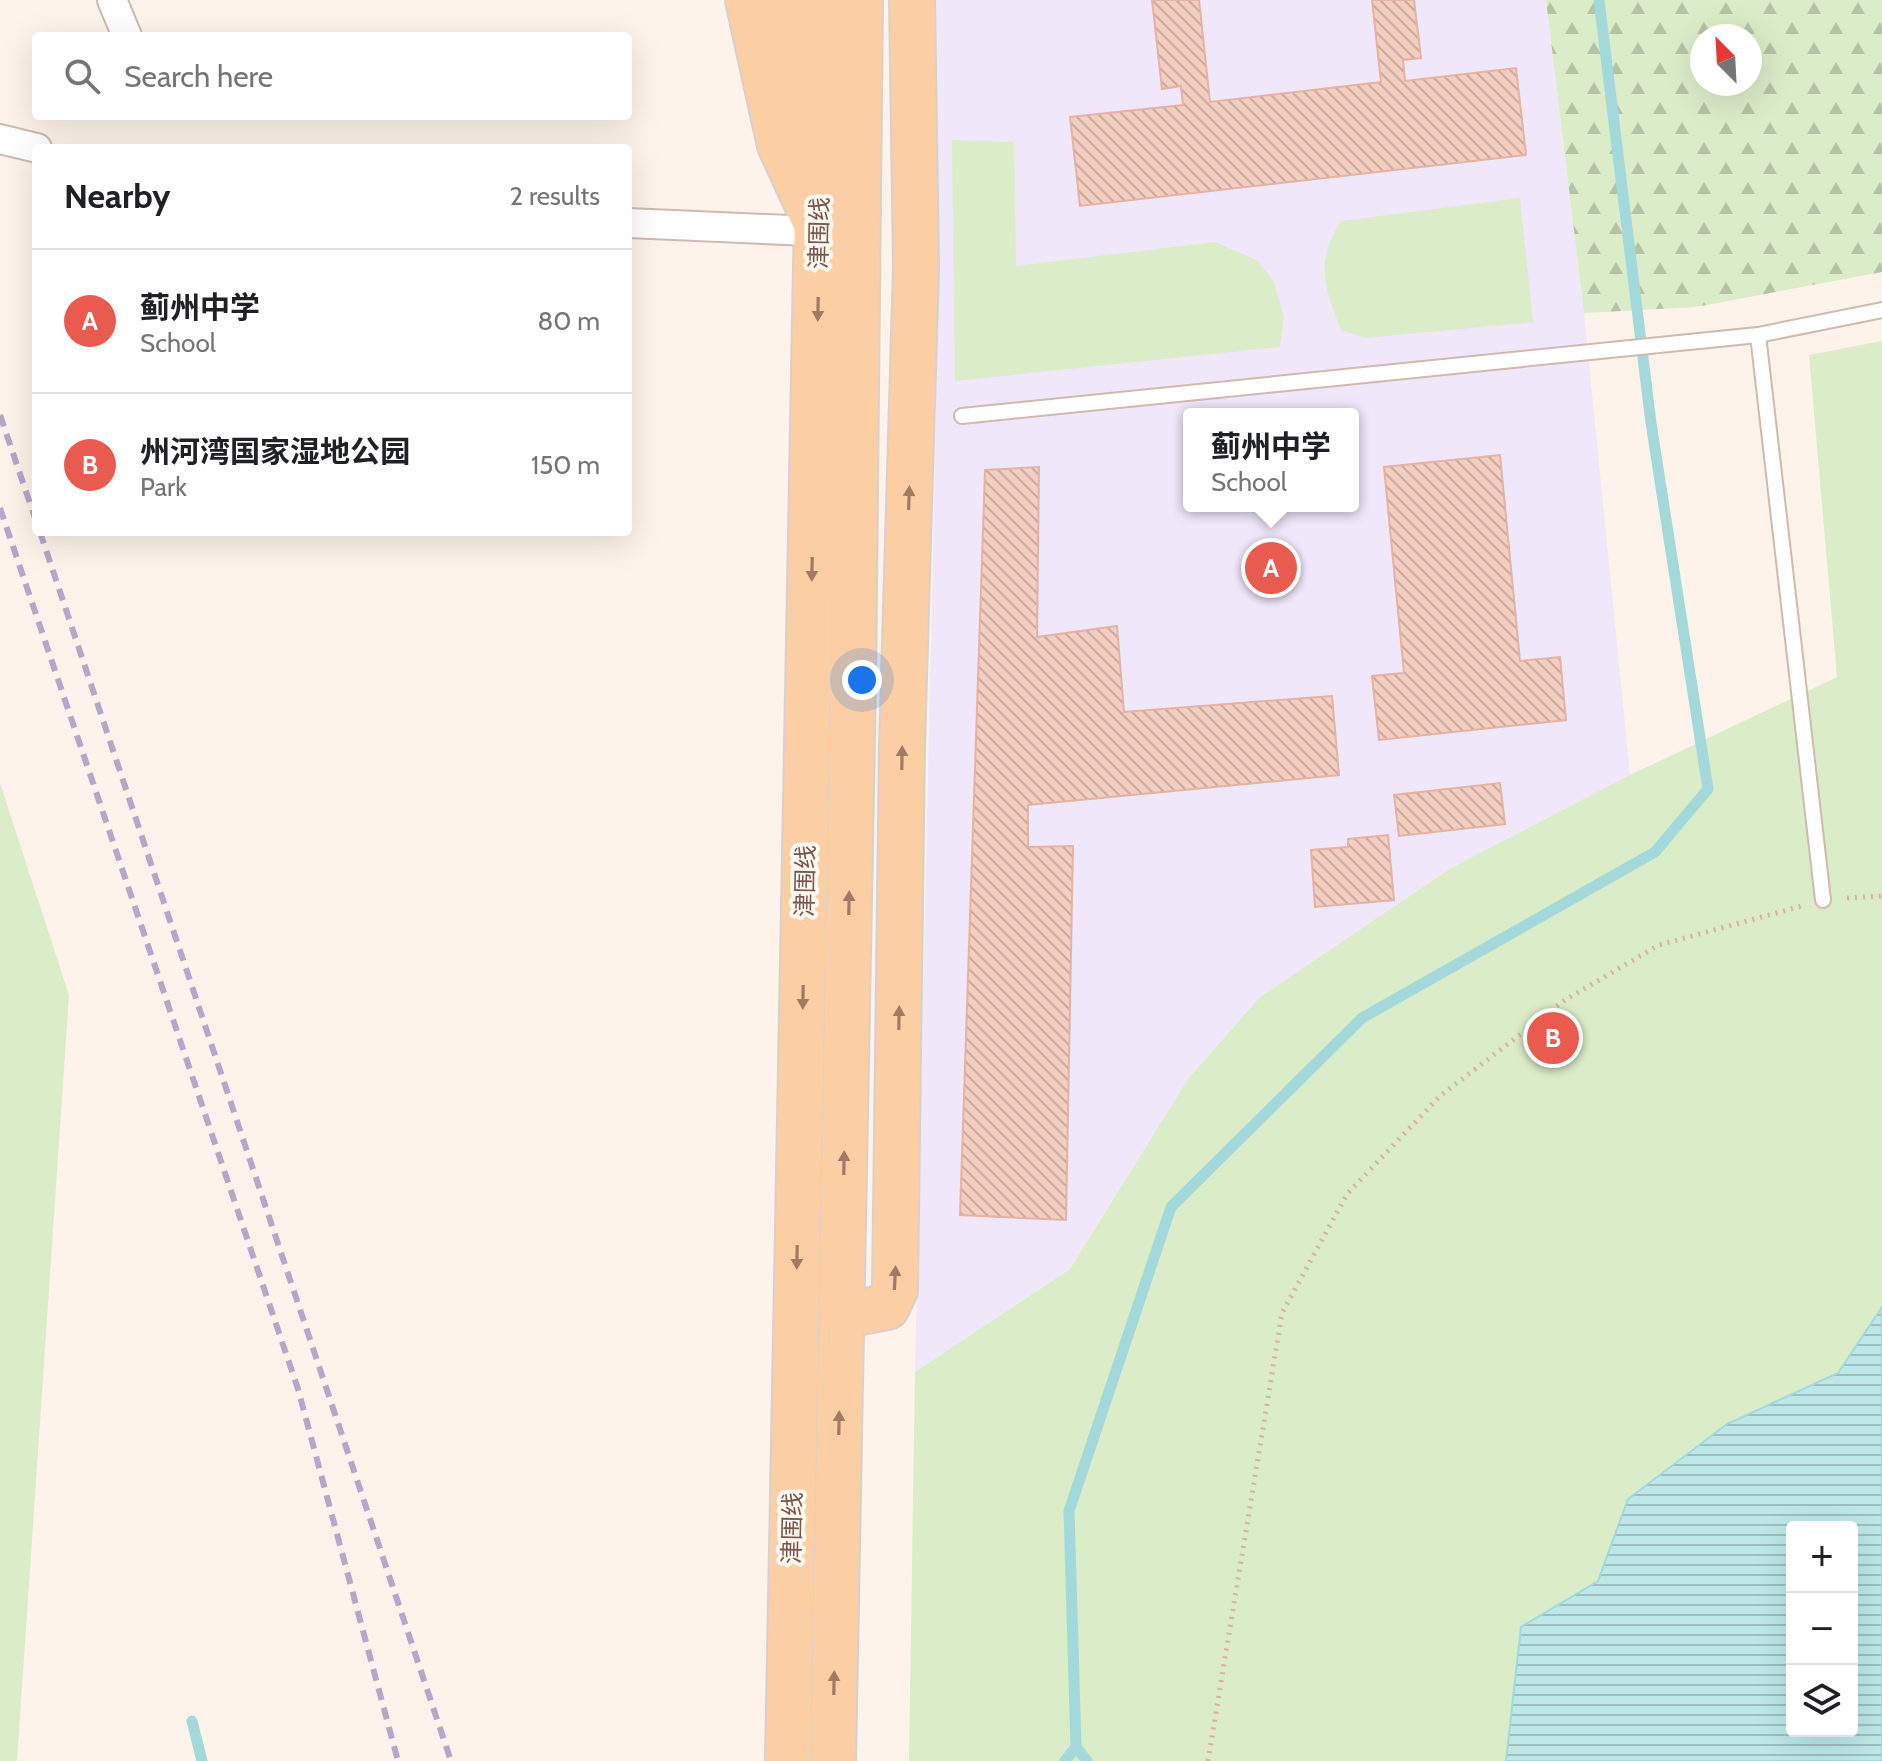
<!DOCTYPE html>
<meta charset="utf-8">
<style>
:root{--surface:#fff;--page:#f2f2f2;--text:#202124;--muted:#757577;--line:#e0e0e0;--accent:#e85b4e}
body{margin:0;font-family:Cabin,"Noto Sans SC",sans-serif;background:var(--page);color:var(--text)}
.controls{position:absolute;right:24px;bottom:24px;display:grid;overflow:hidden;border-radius:8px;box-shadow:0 8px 32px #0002}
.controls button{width:72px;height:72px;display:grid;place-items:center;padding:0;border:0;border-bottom:2px solid var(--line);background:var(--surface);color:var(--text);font:40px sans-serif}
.compass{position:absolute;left:1690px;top:24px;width:72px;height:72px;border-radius:50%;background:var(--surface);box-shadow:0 8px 32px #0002;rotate:336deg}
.you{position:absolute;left:862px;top:680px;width:28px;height:28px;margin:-20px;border:6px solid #fff;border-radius:50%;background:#1a73e8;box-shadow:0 0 0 12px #1a73e833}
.badge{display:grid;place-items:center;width:52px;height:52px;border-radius:50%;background:var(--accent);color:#fff;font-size:26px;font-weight:700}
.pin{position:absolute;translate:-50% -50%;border:4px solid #fff;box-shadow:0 2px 8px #0006}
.popup{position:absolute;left:1183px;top:408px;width:176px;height:104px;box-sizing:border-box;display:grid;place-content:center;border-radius:8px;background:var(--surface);filter:drop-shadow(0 2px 6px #0005);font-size:26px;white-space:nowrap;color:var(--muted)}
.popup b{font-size:30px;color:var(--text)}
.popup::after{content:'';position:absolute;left:50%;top:100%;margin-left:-16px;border:16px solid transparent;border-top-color:var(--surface)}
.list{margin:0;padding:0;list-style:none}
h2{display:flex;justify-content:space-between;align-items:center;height:104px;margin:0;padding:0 32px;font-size:34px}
h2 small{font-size:26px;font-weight:400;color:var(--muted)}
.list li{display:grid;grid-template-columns:52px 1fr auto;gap:24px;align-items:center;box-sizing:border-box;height:144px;padding:0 32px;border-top:2px solid var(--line)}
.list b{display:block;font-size:30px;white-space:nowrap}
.list p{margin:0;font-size:26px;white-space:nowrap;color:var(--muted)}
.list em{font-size:26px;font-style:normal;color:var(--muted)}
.icon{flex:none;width:44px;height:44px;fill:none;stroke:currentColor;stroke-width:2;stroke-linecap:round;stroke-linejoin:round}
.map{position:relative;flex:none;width:1882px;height:1761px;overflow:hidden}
.search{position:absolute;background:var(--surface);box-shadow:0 8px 32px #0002;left:32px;top:32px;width:600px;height:88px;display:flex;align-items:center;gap:20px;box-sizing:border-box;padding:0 28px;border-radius:8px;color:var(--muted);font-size:30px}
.panel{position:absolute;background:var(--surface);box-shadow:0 8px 32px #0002;left:32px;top:144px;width:600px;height:392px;border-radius:8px}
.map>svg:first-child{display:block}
.education{fill:#f0e7fa;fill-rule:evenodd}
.green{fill:#dbecc8;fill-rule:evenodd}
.forest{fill:url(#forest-firs);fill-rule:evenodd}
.water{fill:url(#water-rules);stroke:#a3d9da;stroke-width:2;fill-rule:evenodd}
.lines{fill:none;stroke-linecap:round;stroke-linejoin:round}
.stream{stroke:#a3d9da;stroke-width:11}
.building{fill:url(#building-back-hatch);stroke:#e6b2a1;stroke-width:2}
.lane-casing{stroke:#d0b9af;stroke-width:18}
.street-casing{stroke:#d0b9af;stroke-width:32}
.primary-casing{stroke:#d9d0cd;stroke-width:48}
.path{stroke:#d9b1a3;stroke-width:5;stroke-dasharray:2 6;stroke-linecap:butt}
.lane{stroke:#fff;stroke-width:14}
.street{stroke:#fff;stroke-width:28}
.primary{stroke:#fccea3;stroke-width:44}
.rail{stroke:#b4a7c9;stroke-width:6;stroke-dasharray:12 8;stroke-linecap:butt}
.oneway{fill:#a07a66}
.labels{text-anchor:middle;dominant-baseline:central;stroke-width:8;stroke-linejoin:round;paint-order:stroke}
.street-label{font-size:24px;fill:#79564c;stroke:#fff8f1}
</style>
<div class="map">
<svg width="1882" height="1761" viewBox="0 0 1882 1761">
<defs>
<pattern id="forest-firs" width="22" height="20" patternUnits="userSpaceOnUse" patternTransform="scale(2)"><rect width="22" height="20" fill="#dbecc8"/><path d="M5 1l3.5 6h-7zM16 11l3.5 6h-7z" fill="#b6c2a5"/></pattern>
<pattern id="water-rules" width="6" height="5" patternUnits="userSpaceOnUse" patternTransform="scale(2)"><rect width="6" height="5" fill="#bde8e8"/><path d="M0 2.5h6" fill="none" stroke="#9ebfbe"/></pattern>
<pattern id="building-back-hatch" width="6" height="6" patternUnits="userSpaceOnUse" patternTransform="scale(2)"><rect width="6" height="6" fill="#f3cec1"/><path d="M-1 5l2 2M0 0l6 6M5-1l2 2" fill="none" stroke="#caaa9f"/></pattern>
</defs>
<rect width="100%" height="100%" fill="#fdf3ea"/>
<path class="education" d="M931 0H1546L1584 313 1630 775 1451 868 1260 997 1188 1079 1070 1269 915 1372 937 362ZM1189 414H1353V506H1189Z"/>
<g class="green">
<path d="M952 140 1014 142 1016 266 1215 242 1257 260 1274 282 1284 317 1280 347 955 381Z"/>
<path d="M1520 198 1533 322 1366 338 1341 330C1324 288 1315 261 1341 221Z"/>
<path d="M1882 341V1761H909L915 1372 1070 1269 1188 1079 1260 997 1451 868 1630 775 1837 677 1809 355ZM1792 1527H1852V1731H1792Z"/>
<path d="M0 783 69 995 17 1761H0Z"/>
</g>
<path class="forest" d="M1546 0H1882V272L1696 307 1584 313ZM1702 36H1750V84H1702Z"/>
<path class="water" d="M1882 1307V1761H1506L1521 1627 1598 1581 1628 1499 1727 1424 1838 1373ZM1792 1527H1852V1731H1792Z"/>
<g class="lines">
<g class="stream">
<path d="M192 1721 202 1761"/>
<path d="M1065 1761 1076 1747"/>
<path d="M1087 1761 1076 1747 1069 1511 1171 1207 1362 1018 1655 852 1708 789 1651 423 1599 0"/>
</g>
</g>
<g class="building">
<path d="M1152 0H1199L1210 102 1381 82 1372 0H1414L1421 58 1403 60 1405 81 1516 68 1526 155 1080 206 1070 117 1183 105 1181 86 1162 89Z"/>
<path d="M1500 455 1520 661 1560 657 1566 720 1379 740 1372 676 1404 673 1384 467Z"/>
<path d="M1039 467 1037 637 1117 626 1124 712 1332 696 1339 775 1028 805V847L1073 846 1066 1220 960 1215 985 470Z"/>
<path d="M1500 783 1505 824 1399 836 1394 795Z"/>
<path d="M1388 835 1394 900 1315 907 1311 850 1348 847V839Z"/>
</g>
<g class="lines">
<defs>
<g id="lane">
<path d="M1758 335 1823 900"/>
<path d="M962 416 1758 335 1882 310"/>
</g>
<g id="street">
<path d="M112 0 127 36"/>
<path d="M0 139 37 148"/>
<path d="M628 223 833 232"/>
</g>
<g id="primary">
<path d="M748 0 780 145 814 219"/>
<path d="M782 0 794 95"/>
<path d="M841 1316 887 1307 895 1290 902 746 916 267 912 0"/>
<path d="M788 1761 821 0"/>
<path d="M833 1761 853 682 860 0"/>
</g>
</defs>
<use href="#lane" class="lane-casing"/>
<use href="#street" class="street-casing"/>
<use href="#primary" class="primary-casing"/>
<g class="path">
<path d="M1847 898 1882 896"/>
<path d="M1208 1761 1282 1313 1347 1194 1440 1096 1565 1000 1659 945 1802 906"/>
</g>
<use href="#lane" class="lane"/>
<use href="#street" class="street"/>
<use href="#primary" class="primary"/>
<g class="rail">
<path d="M0 415 36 521"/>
<path d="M0 508 298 1389 398 1761"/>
<path d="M40 532 451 1761"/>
</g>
</g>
<defs><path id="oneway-solid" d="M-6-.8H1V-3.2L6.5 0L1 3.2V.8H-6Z" transform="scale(2)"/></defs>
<g class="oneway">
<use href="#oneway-solid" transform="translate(818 309) rotate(91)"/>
<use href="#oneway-solid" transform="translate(909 498) rotate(-88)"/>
<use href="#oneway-solid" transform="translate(812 569) rotate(91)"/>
<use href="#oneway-solid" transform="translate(902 758) rotate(-89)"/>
<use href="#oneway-solid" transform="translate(849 903) rotate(-89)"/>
<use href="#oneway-solid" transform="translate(803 997) rotate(91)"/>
<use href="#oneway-solid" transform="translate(899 1018) rotate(-89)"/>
<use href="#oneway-solid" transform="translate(844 1163) rotate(-89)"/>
<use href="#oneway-solid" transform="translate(797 1257) rotate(91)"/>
<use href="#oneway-solid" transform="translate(895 1278) rotate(-87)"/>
<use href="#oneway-solid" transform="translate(839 1423) rotate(-89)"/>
<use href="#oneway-solid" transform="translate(834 1683) rotate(-89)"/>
</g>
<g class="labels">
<g class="street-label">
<text transform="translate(819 233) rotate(-89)">津围线</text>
<text transform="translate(805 881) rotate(-89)">津围线</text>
<text transform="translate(792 1528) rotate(-89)">津围线</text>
</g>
</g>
</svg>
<div class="controls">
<button>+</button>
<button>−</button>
<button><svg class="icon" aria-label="layers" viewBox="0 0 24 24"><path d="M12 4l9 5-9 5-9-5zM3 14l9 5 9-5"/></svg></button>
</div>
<svg class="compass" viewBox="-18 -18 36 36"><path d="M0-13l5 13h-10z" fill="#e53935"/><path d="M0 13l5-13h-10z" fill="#757577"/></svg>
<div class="you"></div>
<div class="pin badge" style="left:1271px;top:568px">A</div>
<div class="popup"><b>蓟州中学</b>School</div>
<div class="pin badge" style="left:1553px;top:1038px">B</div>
<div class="search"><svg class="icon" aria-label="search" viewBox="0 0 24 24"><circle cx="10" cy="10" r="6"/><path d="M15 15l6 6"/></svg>Search here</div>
<section class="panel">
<h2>Nearby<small>2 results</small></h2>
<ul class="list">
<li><span class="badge">A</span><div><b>蓟州中学</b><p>School</p></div><em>80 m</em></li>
<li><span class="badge">B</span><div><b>州河湾国家湿地公园</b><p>Park</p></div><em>150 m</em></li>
</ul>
</section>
</div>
